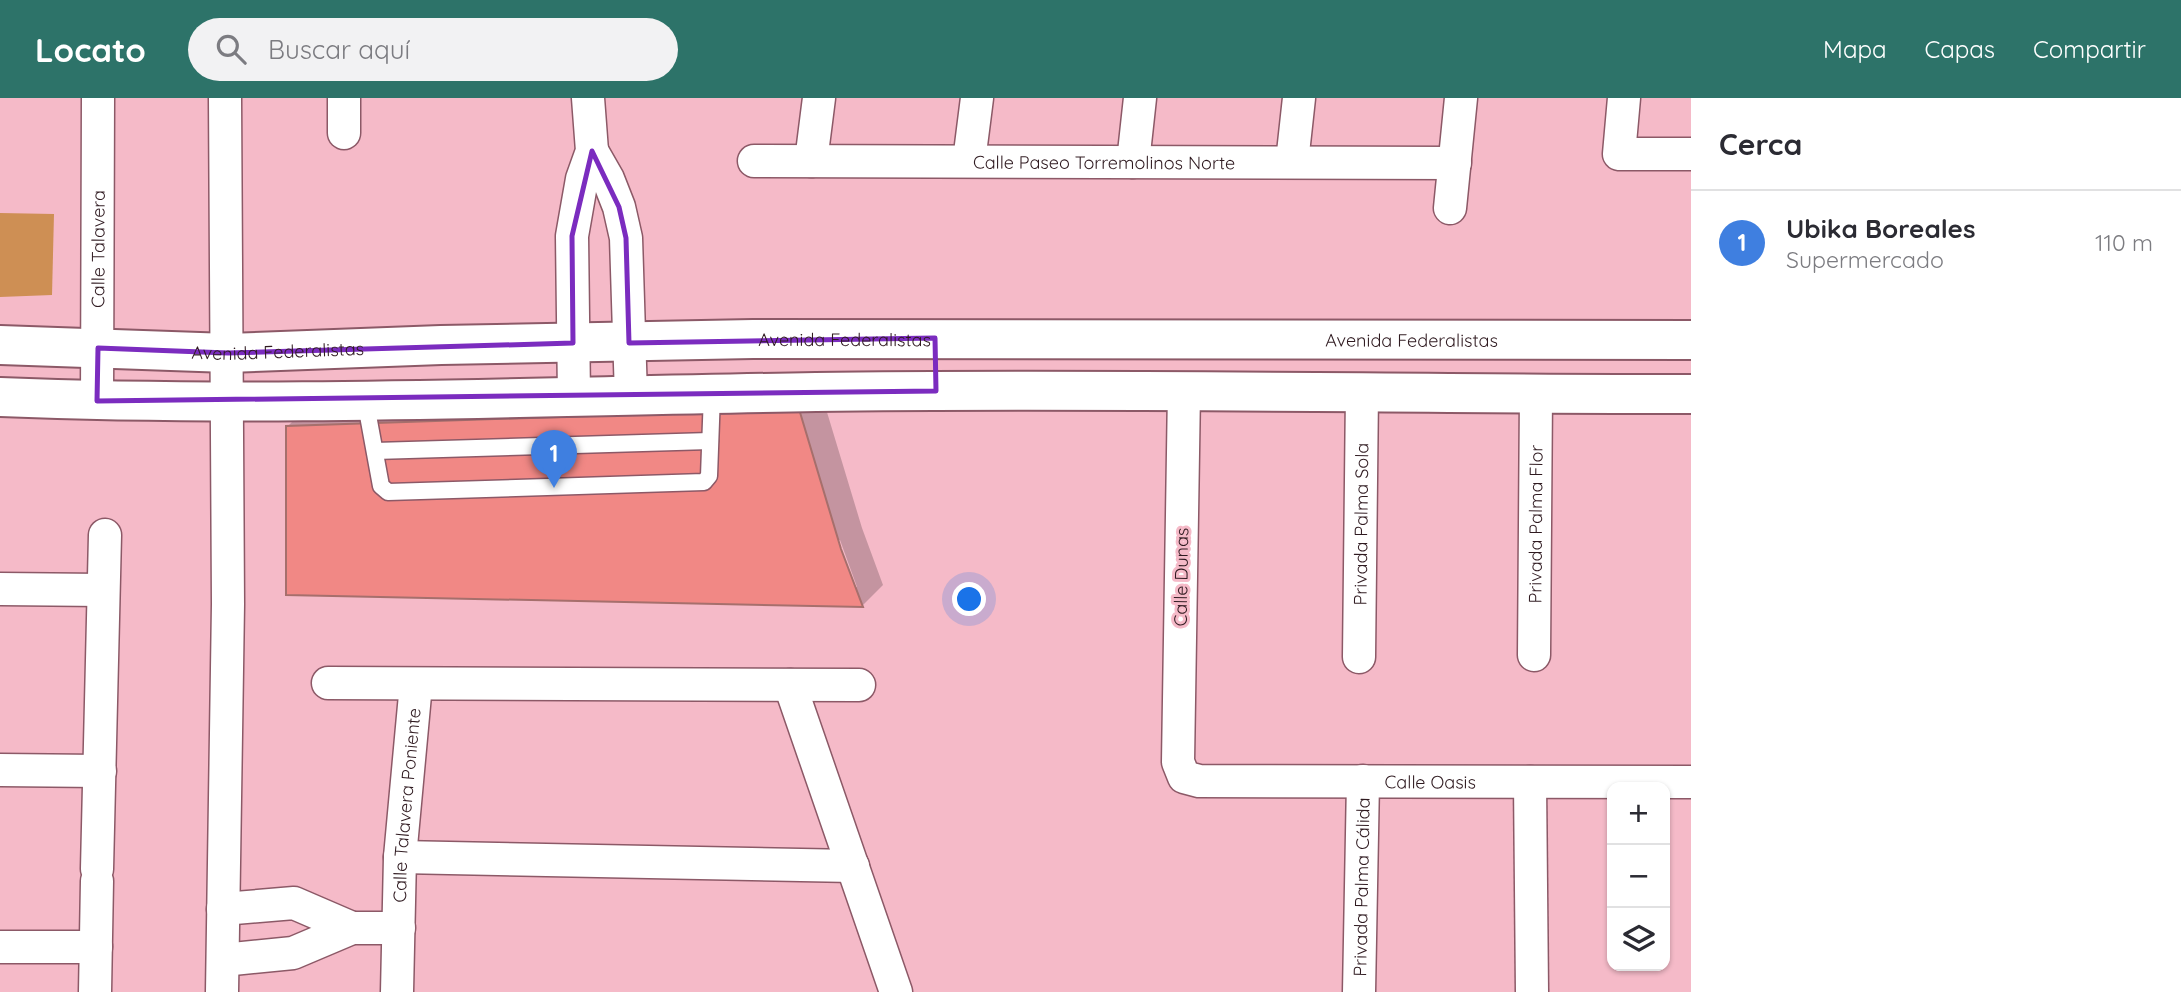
<!DOCTYPE html>
<html lang="es">
<meta charset="utf-8">
<style>
:root{--surface:#fff;--page:#f2f2f3;--text:#2b2b33;--muted:#7c7c81;--line:#e1e1e2;--accent:#2d7369}
body{margin:0;font-family:Quicksand,sans-serif;background:var(--page);color:var(--text)}
.controls{position:absolute;right:21px;bottom:21px;display:grid;overflow:hidden;border-radius:14px;box-shadow:0 2px 5px #0004}
.controls button{width:63px;height:63px;display:grid;place-items:center;padding:0;border:0;border-bottom:2px solid var(--line);background:var(--surface);color:var(--text);font:35px sans-serif}
.you{position:absolute;left:970px;top:502px;width:24px;height:24px;margin:-18px;border:5px solid #fff;border-radius:50%;background:#1a73e8;box-shadow:0 0 0 10px #1a73e833}
.badge{display:grid;place-items:center;width:46px;height:46px;border-radius:50%;background:var(--accent);color:#fff;font-size:23px;font-weight:700}
.pin{position:absolute;translate:-50% -58px;filter:drop-shadow(0 2px 4px #0008)}
.pin::after{content:'';position:absolute;top:37px;width:24px;height:21px;background:inherit;clip-path:polygon(0 0,100% 0,50% 100%)}
.list{margin:0;padding:0;list-style:none}
h2{display:flex;justify-content:space-between;align-items:center;height:91px;margin:0;padding:0 28px;font-size:30px}
h2 small{font-size:23px;font-weight:400;color:var(--muted)}
.list li{display:grid;grid-template-columns:46px 1fr auto;gap:21px;align-items:center;box-sizing:border-box;height:105px;padding:0 28px;border-top:2px solid var(--line)}
.list b{display:block;font-size:26px;white-space:nowrap}
.list p{margin:0;font-size:23px;white-space:nowrap;color:var(--muted)}
.list em{font-size:23px;font-style:normal;color:var(--muted)}
.icon{flex:none;width:38px;height:38px;fill:none;stroke:currentColor;stroke-width:2;stroke-linecap:round;stroke-linejoin:round}
.map{position:relative;flex:none;width:1691px;height:894px;overflow:hidden}
header{display:flex;align-items:center;gap:42px;box-sizing:border-box;height:98px;padding:0 35px;background:var(--accent);color:#fff}
header strong{font-size:33px}
nav{display:flex;gap:38px;margin-inline-start:auto;font-size:24px}
.search{width:490px;height:63px;background:var(--page);display:flex;align-items:center;gap:18px;box-sizing:border-box;padding:0 24px;border-radius:38px;color:var(--muted);font-size:26px}
main{display:flex}
aside{flex:1;background:var(--surface)}
.map>svg:first-child{display:block}
.green{fill:#ce8f54}
.shadow{fill:#0003;fill-rule:evenodd}
.building{fill:#f18885;stroke:#a66f6c;stroke-width:2}
.lines{fill:none;stroke-linecap:round;stroke-linejoin:round}
.service-casing{stroke:#8c5967;stroke-width:19}
.minor-casing{stroke:#8c5967;stroke-width:35}
.tertiary-casing{stroke:#8c5967;stroke-width:42}
.service{stroke:#fff;stroke-width:16}
.minor{stroke:#fff;stroke-width:32}
.tertiary{stroke:#fff;stroke-width:38}
.marked{fill:none;stroke:#7b2cbf;stroke-width:5;stroke-linejoin:round}
.labels{text-anchor:middle;dominant-baseline:central;stroke-width:6;stroke-linejoin:round;paint-order:stroke}
.street-label{font-size:18px;fill:#2f1a20;stroke:#f5bac8}
</style>
<header>
<strong>Locato</strong>
<div class="search"><svg class="icon" aria-label="search" viewBox="0 0 24 24"><circle cx="10" cy="10" r="6"/><path d="M15 15l6 6"/></svg>Buscar aquí</div>
<nav><a>Mapa</a><a>Capas</a><a>Compartir</a></nav>
</header>
<main>
<div class="map">
<svg width="1691" height="894" viewBox="0 0 1691 894">
<rect width="100%" height="100%" fill="#f5bac8"/>
<path class="green" d="M0 115 54 116 52 197 0 199Z"/>
<path class="shadow" d="M820 291 862 430 883 487 862 508 287 329 308 308ZM840 442 857 489H854L837 443Z"/>
<path class="building" d="M799 311 841 451 863 509 286 497V328Z"/>
<g class="lines">
<defs>
<g id="service">
<path d="M365 301 381 388 388 394 704 384 709 378 712 296"/>
<path d="M375 353 710 343"/>
</g>
<g id="minor">
<path d="M344 0V35"/>
<path d="M1624 0 1619 56H1691"/>
<path d="M592 53 608 81 619 109 626 140 631 298"/>
<path id="s1" d="M754 63 1455 65"/>
<path d="M811 63 819 0"/>
<path d="M969 63 977 0"/>
<path d="M1133 64 1140 0"/>
<path d="M1292 64 1299 0"/>
<path d="M1450 110 1461 0"/>
<path id="s2" d="M1184 293 1178 664 1184 679 1199 683 1691 684"/>
<path d="M574 299 572 138 582 81 592 53 588 0"/>
<path id="s3" d="M97 303 98 0"/>
<path d="M0 491 103 492"/>
<path id="s4" d="M1534 557 1536 296"/>
<path id="s5" d="M1359 559 1362 294"/>
<path d="M328 585 859 587"/>
<path d="M790 587 896 894"/>
<path d="M0 672 100 673"/>
<path d="M1530 684 1532 894"/>
<path d="M400 759 853 768"/>
<path d="M97 771 105 437"/>
<path d="M223 811 294 805 352 830"/>
<path d="M0 849H96"/>
<path d="M223 862 293 855 352 830H399"/>
<path d="M95 894 97 783"/>
<path d="M222 894 228 506 225 0"/>
<path id="s6" d="M397 894 400 759 416 586"/>
<path id="s7" d="M1359 894 1363 683"/>
</g>
<g id="tertiary">
<path id="s8" d="M0 247 228 255 441 247 753 241 1691 242"/>
<path d="M0 299C272 310 544 298 816 294 1107 290 1399 296 1691 296"/>
</g>
</defs>
<use href="#service" class="service-casing"/>
<use href="#minor" class="minor-casing"/>
<use href="#tertiary" class="tertiary-casing"/>
<use href="#service" class="service"/>
<use href="#minor" class="minor"/>
<use href="#tertiary" class="tertiary"/>
</g>
<path class="marked" d="M592 53 619 109 626 140 629 245 935 240 936 293 97 303 98 250 228 255 573 245 572 138Z"/>
<g class="labels">
<g class="street-label">
<text stroke="none"><textPath href="#s1" startOffset="350">Calle Paseo Torremolinos Norte</textPath></text>
<text stroke="none"><textPath href="#s3" startOffset="152">Calle Talavera</textPath></text>
<text stroke="none"><textPath href="#s8" startOffset="845">Avenida Federalistas</textPath></text>
<text stroke="none"><textPath href="#s8" startOffset="1412">Avenida Federalistas</textPath></text>
<text stroke="none"><textPath href="#s8" startOffset="278">Avenida Federalistas</textPath></text>
<text stroke="none"><textPath href="#s5" startOffset="133">Privada Palma Sola</textPath></text>
<text stroke="none"><textPath href="#s4" startOffset="131">Privada Palma Flor</textPath></text>
<text transform="translate(1181 479) rotate(-89)">Calle Dunas</text>
<text stroke="none"><textPath href="#s2" startOffset="634">Calle Oasis</textPath></text>
<text stroke="none"><textPath href="#s6" startOffset="187">Calle Talavera Poniente</textPath></text>
<text stroke="none"><textPath href="#s7" startOffset="105">Privada Palma Cálida</textPath></text>
</g>
</g>
</svg>
<div class="controls">
<button>+</button>
<button>−</button>
<button><svg class="icon" aria-label="layers" viewBox="0 0 24 24"><path d="M12 4l9 5-9 5-9-5zM3 14l9 5 9-5"/></svg></button>
</div>
<div class="you"></div>
<div class="pin badge" style="left:554px;top:390px;background:#3f7fe0">1</div>
</div>
<aside>
<h2>Cerca<small></small></h2>
<ul class="list">
<li><span class="badge" style="background:#3f7fe0">1</span><div><b>Ubika Boreales</b><p>Supermercado</p></div><em>110 m</em></li>
</ul>
</aside>
</main>
